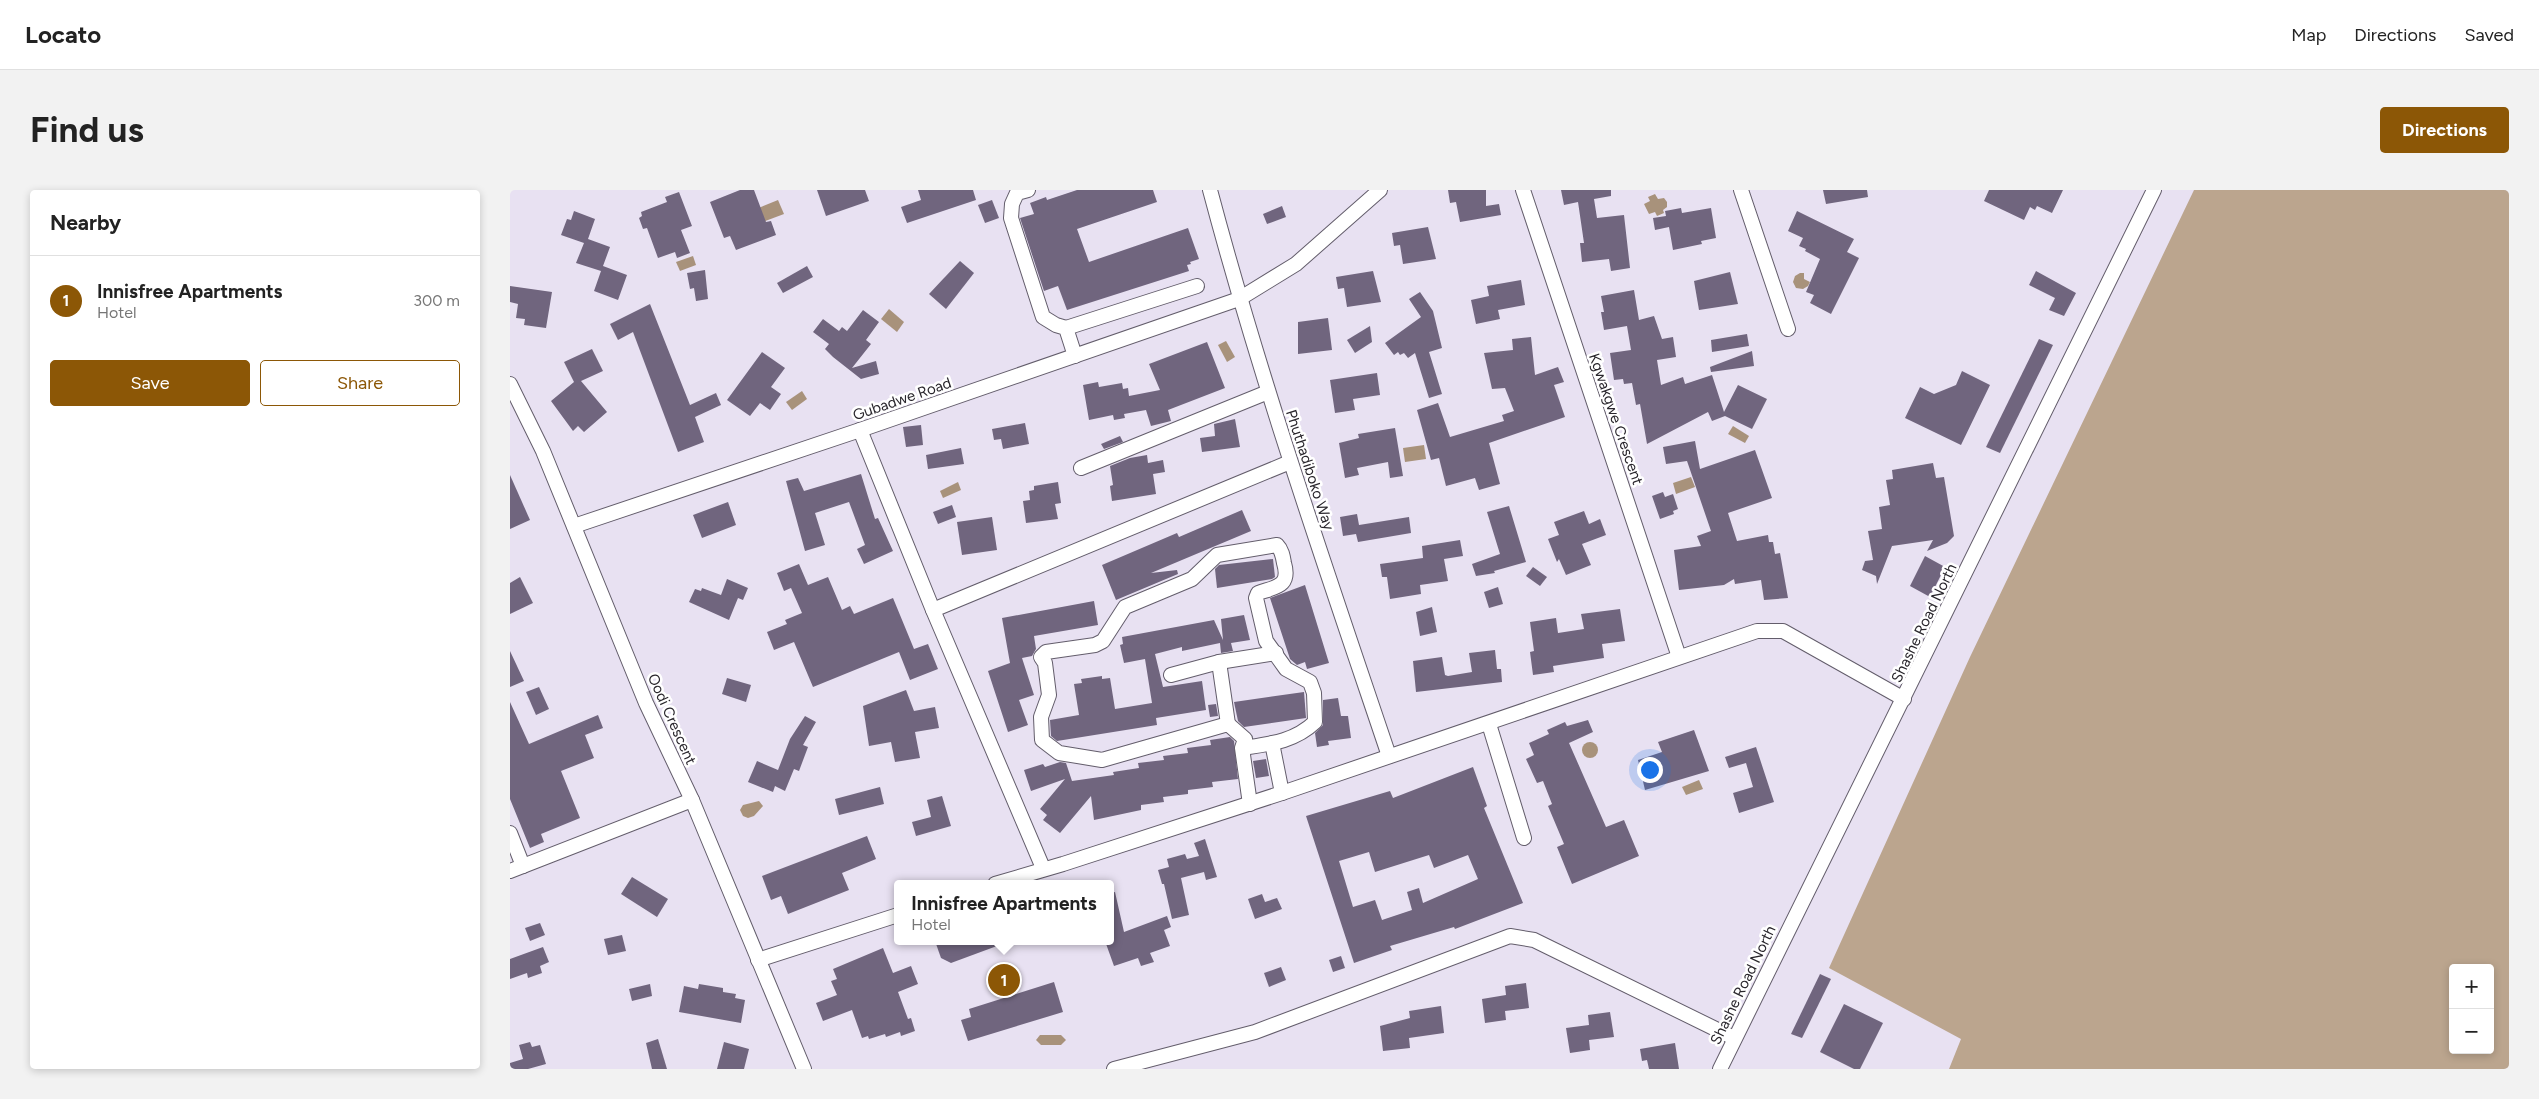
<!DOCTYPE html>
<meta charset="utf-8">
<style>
:root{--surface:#fff;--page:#f2f2f2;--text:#222;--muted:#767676;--line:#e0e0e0;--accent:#8c5706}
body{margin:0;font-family:Figtree,sans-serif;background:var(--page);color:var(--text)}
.controls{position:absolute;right:15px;bottom:15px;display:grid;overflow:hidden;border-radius:5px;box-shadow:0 2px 8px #0003}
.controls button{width:45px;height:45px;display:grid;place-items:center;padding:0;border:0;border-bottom:1px solid var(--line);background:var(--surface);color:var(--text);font:25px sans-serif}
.you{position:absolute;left:1139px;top:579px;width:18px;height:18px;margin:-12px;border:4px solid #fff;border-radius:50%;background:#1a73e8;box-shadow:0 0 0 8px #1a73e833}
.badge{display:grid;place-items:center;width:32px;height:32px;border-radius:50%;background:var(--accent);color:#fff;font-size:16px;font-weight:700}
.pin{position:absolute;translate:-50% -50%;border:2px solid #fff;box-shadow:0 1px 5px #0006}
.popup{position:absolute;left:384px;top:690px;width:220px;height:65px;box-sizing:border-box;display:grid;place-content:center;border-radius:5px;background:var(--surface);filter:drop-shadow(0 1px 4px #0005);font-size:16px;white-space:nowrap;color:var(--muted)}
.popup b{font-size:19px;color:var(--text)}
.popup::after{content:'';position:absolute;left:50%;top:100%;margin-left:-10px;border:10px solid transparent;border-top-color:var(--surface)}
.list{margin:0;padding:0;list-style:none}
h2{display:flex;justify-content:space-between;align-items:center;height:65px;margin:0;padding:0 20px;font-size:21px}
h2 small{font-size:16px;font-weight:400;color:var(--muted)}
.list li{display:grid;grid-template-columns:32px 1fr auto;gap:15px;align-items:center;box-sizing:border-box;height:90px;padding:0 20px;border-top:1px solid var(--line)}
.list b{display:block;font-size:19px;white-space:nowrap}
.list p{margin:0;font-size:16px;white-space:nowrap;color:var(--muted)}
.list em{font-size:16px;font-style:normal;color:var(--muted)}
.actions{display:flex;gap:10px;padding:15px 20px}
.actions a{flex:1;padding:11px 0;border:1px solid var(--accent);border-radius:5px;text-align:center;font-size:18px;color:var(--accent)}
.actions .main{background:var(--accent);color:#fff}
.map{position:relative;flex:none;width:1999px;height:879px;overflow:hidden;border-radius:5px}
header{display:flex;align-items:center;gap:30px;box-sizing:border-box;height:70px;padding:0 25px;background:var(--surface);border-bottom:1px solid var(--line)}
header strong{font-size:24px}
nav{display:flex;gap:28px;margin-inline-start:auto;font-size:18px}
.intro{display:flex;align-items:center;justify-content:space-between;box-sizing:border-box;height:120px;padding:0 30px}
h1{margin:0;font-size:35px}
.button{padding:12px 22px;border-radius:5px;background:var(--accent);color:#fff;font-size:18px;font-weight:700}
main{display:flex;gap:30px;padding:0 30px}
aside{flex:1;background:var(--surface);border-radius:5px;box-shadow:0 2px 8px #0003}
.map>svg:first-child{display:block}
.forest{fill:#bba58e;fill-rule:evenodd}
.water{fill:#a8927b}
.building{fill:#70657e;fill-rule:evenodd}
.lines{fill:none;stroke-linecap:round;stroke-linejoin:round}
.street-casing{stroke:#635d6b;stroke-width:16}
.street{stroke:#fff;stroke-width:14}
.labels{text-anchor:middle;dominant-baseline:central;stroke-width:5;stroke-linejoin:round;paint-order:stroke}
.street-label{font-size:15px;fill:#29262c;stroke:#fff}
</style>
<header>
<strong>Locato</strong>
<nav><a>Map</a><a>Directions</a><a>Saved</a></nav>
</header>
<div class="intro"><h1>Find us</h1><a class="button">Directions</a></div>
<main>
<aside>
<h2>Nearby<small></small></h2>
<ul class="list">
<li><span class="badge">1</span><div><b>Innisfree Apartments</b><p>Hotel</p></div><em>300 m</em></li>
</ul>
<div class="actions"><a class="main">Save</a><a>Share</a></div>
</aside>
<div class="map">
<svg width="1999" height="879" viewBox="0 0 1999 879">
<rect width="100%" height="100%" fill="#e8e1f2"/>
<path class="forest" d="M1684 0H1999V879H1439L1451 849 1319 778 1460 467ZM1943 778H1980V860H1943Z"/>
<g class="water">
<path d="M1145 4 1148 9 1154 8 1157 12V17L1153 20 1154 23 1147 26 1145 22 1139 24 1134 14 1140 11 1138 7Z"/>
<path d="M268 10 274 24 247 34 241 21Z"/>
<path d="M183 66 186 75 170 81 166 72Z"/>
<path d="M1290 83H1294V89L1300 92 1298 96 1293 99 1286 98 1283 92 1285 86Z"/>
<path d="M379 119 394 132 387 142 371 129Z"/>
<path d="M716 151 725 167 717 172 708 155Z"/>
<path d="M292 201 297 209 282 220 276 212Z"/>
<path d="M1223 236 1239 246 1235 253 1218 244Z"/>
<path d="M914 255 916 269 895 272 893 258Z"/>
<path d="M1181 287 1185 297 1166 304 1163 293Z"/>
<path d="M448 292 451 300 433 308 430 301Z"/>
<circle cx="1080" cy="560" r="8"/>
<path d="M1189 590 1193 599 1176 605 1172 597Z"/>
<path d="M249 611 253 616 244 626 238 628 233 626 230 620 233 615Z"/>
<path d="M530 845H551L556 850 551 855H531L526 850Z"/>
</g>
<g class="building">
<path d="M230 0H244L256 32 261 31 266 45 226 60 220 46 214 48 200 12Z"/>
<path d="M307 0H355L359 11 316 26Z"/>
<path d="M408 0H463L466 10 397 33 391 17 411 10Z"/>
<path d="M567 0H643L647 12 567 39 579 72 678 38 689 69 680 72 681 74 677 75 679 81 557 120 548 96 534 101 510 28 524 24 520 13 536 7 537 10Z"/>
<path d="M938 0H976V16L989 14 991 25 950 32 946 12 940 13Z"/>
<path d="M1051 0H1101V6L1084 9 1087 28 1114 25 1120 78 1101 81 1099 69 1072 72 1070 53H1074L1068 12 1054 15Z"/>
<path d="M1313 0H1357L1358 7 1316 14Z"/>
<path d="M1479 0H1553L1542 23 1527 16 1525 20 1520 17 1514 30 1474 11Z"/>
<path d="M169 2 182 36 171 40 180 63 167 68 165 62 148 68 137 38 133 39 129 28 132 26 131 22 157 12 155 7Z"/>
<path d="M482 10 489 28 475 33 468 15Z"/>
<path d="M772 16 776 27 757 34 753 24Z"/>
<path d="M1171 18 1172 23 1201 18 1206 48 1191 51 1192 54 1163 60 1159 37 1145 40 1143 28 1156 26 1155 21Z"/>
<path d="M64 21 85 29 78 49 100 57 93 76 117 85 108 110 84 101 91 81 66 73 74 53 51 45 57 29 61 30Z"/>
<path d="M1287 21 1344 49 1337 62 1349 68 1321 124 1300 113 1304 105 1296 102 1310 69 1295 61 1296 59 1289 56 1293 48 1278 41Z"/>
<path d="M918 37 926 69 893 74 890 55 884 56 882 43Z"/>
<path d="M450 71 464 83 436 119 419 104Z"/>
<path d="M297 76 303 87 273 103 267 93Z"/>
<path d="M195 80 198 109 186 111 184 98 180 99 177 83Z"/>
<path d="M863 81 871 112 837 117 834 98 828 99 826 87Z"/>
<path d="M1526 81 1566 103 1554 126 1539 120 1545 108 1519 95Z"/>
<path d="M1220 82 1228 114 1189 120 1184 91Z"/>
<path d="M1011 90 1015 115 988 120 990 129 966 134 961 110 979 106 977 96Z"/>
<path d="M0 96 42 102 36 138 14 135 15 129 6 128 8 114 0 112Z"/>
<path d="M1124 100 1129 130 1144 126 1152 149 1163 147 1166 167 1147 170 1151 195 1173 187 1175 194 1202 185 1214 222 1228 195 1257 209 1242 239 1215 226 1202 231 1198 222 1137 254 1130 214 1126 215 1122 193 1114 194 1113 189 1104 190 1100 163 1121 160 1117 136 1094 140 1091 122H1094L1091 106Z"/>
<path d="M910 102 923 121 932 158 919 162 932 204 919 208 905 163 898 168 894 163 890 165 888 162 884 165 875 153 911 127 899 109Z"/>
<path d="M140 114 180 215 206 203 211 215 185 227 194 252 168 262 123 142 108 150 100 134Z"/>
<path d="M353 120 369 132 356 150 361 154 342 178 366 171 369 184 351 189 323 167 315 159 319 154 303 142 313 129 329 141 332 137 337 141Z"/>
<path d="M818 128 822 160 788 164V132Z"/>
<path d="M860 136 862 152 845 163 837 150Z"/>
<path d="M1237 144 1239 156 1202 162 1201 150Z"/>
<path d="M1021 147 1025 185 1048 177 1054 192 1044 195 1055 227 979 253 990 294 969 300 965 288 936 296 929 268 921 270 907 220 928 213 940 247 994 231 992 225 1004 221 995 198 982 199 974 163 1003 160 1002 149Z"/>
<path d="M1529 149 1543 155 1490 263 1476 257Z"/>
<path d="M697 152 715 198 658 220 661 231 641 236 636 220 614 224 615 228 604 230 603 225 579 230 573 195 588 192 589 197 612 193 613 199 618 198 619 206 650 200 639 174Z"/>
<path d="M82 159 93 181 71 191 97 222 74 242 68 236 63 241 41 211 64 192 54 172Z"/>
<path d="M1242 161 1244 176 1201 182 1200 177Z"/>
<path d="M252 162 275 178 261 197 271 204 260 220 250 213 240 226 217 210Z"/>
<path d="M1452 181 1480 195 1451 255 1395 228 1410 197 1424 204 1446 195Z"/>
<path d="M867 183 870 205 843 209 845 220 825 223 820 190Z"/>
<path d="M725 229 730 257 692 262 690 248 705 246 704 234Z"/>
<path d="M515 233 519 254 493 259 491 249 484 250 482 239Z"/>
<path d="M411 235 413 255 396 257 393 237Z"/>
<path d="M885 238 893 286 880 288 878 272 847 278 849 285 835 288 829 253 849 248 848 244Z"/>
<path d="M610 246 613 252 594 259 591 254Z"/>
<path d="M1185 251 1190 279 1245 260 1262 308 1218 323 1227 351 1258 345 1259 352H1263L1265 364 1270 363 1278 408 1254 410 1251 390 1225 394 1224 389 1214 395 1169 400 1164 360 1191 356 1187 346 1201 341 1177 271 1156 274 1153 257Z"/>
<path d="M451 258 454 274 418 279 416 265Z"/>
<path d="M637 265 638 273 653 270 655 282 643 284 646 304 602 311 600 296 603 295 600 276 620 268Z"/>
<path d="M1423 273 1426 288 1434 287 1444 346 1437 353 1417 361 1423 350 1382 356 1367 394 1366 386 1352 380 1355 371 1363 370 1358 341 1372 339 1369 317 1380 315 1376 290 1383 289 1382 280Z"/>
<path d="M351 284 365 329 368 328 383 361 354 374 347 359 355 355 339 312 305 323 315 355 295 361 276 291 288 288 294 301Z"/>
<path d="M0 285 20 330 0 339Z"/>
<path d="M548 292 551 313 545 314 548 329 516 333 513 311 520 310 519 301 524 300V296Z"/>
<path d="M1153 302 1155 307 1163 304 1168 319 1163 321 1164 324 1150 329 1142 306Z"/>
<path d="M218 312 226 335 192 348 183 325Z"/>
<path d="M442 315 446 327 428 334 423 322Z"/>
<path d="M999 316 1016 372 984 381 985 383 966 386 962 374 990 364 977 322Z"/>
<path d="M732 320 741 341 641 383 667 380 668 384 606 410 592 375 667 343 669 347Z"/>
<path d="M1074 321 1079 334 1090 329 1096 345 1072 354 1081 375 1056 385 1049 369 1047 372 1038 349 1049 345 1044 332Z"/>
<path d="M847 324 849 335 899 327 901 343 848 352 846 344 833 346 830 327Z"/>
<path d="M482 327 487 360 452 365 447 332Z"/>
<path d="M950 350 953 366 934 369 938 391 910 395 911 404 880 409 877 387H872L870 374 913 368 912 356Z"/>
<path d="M1415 366 1435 377 1420 407 1400 396Z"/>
<path d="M763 369 765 387 762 389 707 398 705 379 709 375Z"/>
<path d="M289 374 298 395 318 387 332 420 340 416 344 424 383 408 404 459 418 454 428 479 400 490 389 462 303 497 284 452 264 460 257 442 277 434 275 430 292 423 281 398 274 401 267 383Z"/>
<path d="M1023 377 1037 387 1030 396 1016 386Z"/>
<path d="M10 387 23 413 0 424V393Z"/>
<path d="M217 389 238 398 233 410 228 408 219 430 179 412 185 399 191 401 192 398 211 405Z"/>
<path d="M795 395 819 473 797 479 795 472 787 475 780 469 760 408Z"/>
<path d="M988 397 993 414 979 418 974 402Z"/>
<path d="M584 411 588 435 524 446 526 459 522 466 512 468 524 505 509 510 518 535 498 542 478 481 500 473 492 428Z"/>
<path d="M922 417 927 442 910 446 906 422Z"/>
<path d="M1110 419 1115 451 1092 454 1094 468 1043 476 1044 482 1023 485 1020 462 1024 461 1020 432 1046 428 1048 443 1074 439 1071 424Z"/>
<path d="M734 425 740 450 721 453 723 461 711 463 710 453 672 461V457L645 464 653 497 692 491 696 520 646 528 647 535 547 551 541 546 540 530 569 525 564 494 572 493 571 489 592 486V489L600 488 605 519 642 513 635 469 614 473 610 455 613 454 612 447 704 430 713 450 711 429Z"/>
<path d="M985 460 987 479H991L992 492 906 502 903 471 932 467 935 485 938 486 962 482 959 463Z"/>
<path d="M0 461 14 491 0 497Z"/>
<path d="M217 488 241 495 236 512 212 504Z"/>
<path d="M29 497 39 519 26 525 16 502Z"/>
<path d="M396 500 404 521 425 517 429 538 405 542 410 568 385 572 381 552 359 556 353 516Z"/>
<path d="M794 502 796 528 734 537 728 531 724 512Z"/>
<path d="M828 508 831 526H838L841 548 818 551 819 555 807 557 805 543 813 535V510Z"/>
<path d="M0 512 19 554 88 525 93 538 75 545 84 568 51 581 70 628 31 644 34 652 20 658 0 609Z"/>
<path d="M706 514 708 526 700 527 698 515Z"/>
<path d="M295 526 306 532 293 555 298 557 289 581 284 579 275 601 265 596 263 602 238 592 247 571 268 580 280 549Z"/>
<path d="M1078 530 1083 542 1059 553 1096 637 1114 630 1129 666 1062 694 1047 657 1054 654 1038 616 1042 614 1033 591 1027 593 1016 569 1024 565 1019 553 1039 544 1037 540 1055 532 1057 536Z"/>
<path d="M1184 540 1199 581 1135 600 1128 570 1152 562 1148 552Z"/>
<path d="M720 547 724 551 728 589 702 592 703 597 678 600V604L653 607 654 612 631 615V620L584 630 581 606 550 643 533 630 537 625 530 619 555 589 521 601 514 580 533 574 535 577 550 572 556 573 562 591 604 585 603 582 629 578 628 573 654 570 653 566 678 563 677 558 701 555 700 550Z"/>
<path d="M1246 557 1264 612 1229 623 1223 603 1243 597 1236 573 1219 578 1215 567Z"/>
<path d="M756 569 759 586 746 588 743 571Z"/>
<path d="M963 577 977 616 974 618 1013 713 945 739 944 737 880 756 882 760 844 773 796 626 880 601 883 608ZM859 662 865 682 919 665 924 678 958 665 968 689 913 713 909 698 897 702 902 720 872 730 865 710 843 717 829 671Z"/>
<path d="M370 597 374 614 329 625 325 609Z"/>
<path d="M432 606 441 636 406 646 402 632 421 627 417 610Z"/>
<path d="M357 646 366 669 332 683 339 700 278 724 271 706 261 710 252 686Z"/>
<path d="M695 649 707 687 696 690 694 682 671 688 679 725 662 729 654 694H652L648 680 659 677 657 669 675 664 677 669 689 666 684 653Z"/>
<path d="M122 687 158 709 147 727 111 704Z"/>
<path d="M605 702 614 742 657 726 661 737 654 740 660 756 640 763 644 772 631 776 628 768 604 776 595 751H600V703Z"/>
<path d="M752 704 755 712 767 708 772 719 745 729 738 709Z"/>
<path d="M30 733 35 745 20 751 15 738Z"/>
<path d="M112 745 116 761 98 765 94 749Z"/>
<path d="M425 751H495V753L441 773 431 768Z"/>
<path d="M33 757 39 772 30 776 32 783 18 788 17 783 0 789V769Z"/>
<path d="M373 758 383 783 401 776 408 794 388 802 398 829 401 828 405 841 391 846 390 842 376 847 375 844 359 849 358 846 352 848 342 820 313 831 306 813 327 805 321 791 327 789 323 779Z"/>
<path d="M831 766 835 778 823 782 819 770Z"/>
<path d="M771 777 776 790 759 797 754 783Z"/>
<path d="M1310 784 1321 789 1292 848 1281 844Z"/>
<path d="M544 792 553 822 458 851 451 830 461 827 459 819Z"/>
<path d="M1016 793 1019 818 995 821 996 830 975 833 972 809 996 805 995 796Z"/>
<path d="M140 794 142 806 122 811 119 799Z"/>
<path d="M189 794 213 798V802L226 804 225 808 235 810 231 833 169 822 174 796 188 799Z"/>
<path d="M1334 814 1373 833 1350 879H1344L1310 862Z"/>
<path d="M931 816 934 843 899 848 900 858 873 861 870 836 900 828 899 821Z"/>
<path d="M1100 822 1104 847 1079 850 1080 860 1060 863 1056 838 1079 835 1078 825Z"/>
<path d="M148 849 157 879H142L136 853Z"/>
<path d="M20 852 22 857 30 855 36 874 18 879H0V873L13 869 9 855Z"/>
<path d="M214 852 239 859 234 879H207Z"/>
<path d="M1165 853 1169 879H1139L1137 870 1132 871 1130 859Z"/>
</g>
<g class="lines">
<defs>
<g id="street">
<path d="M518 0 507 3 502 14 501 28 533 127 546 135 556 138 565 166"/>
<path d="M700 0C751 192 816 379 879 566"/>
<path d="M1013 0 1169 467"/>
<path d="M1231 0 1278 139"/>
<path d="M556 138 687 96"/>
<path d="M0 194 33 261 136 513 182 610 294 879"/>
<path d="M350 240 423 420 533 678"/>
<path d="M571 278 758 202"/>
<path d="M64 336 350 240 729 109 786 74 870 0"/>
<path d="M423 420 780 272"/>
<path d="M709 472 718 534"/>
<path d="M661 485 709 472 766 463"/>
<path d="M979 534 1014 648"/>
<path d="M762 553 772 603"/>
<path d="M732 558C759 554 784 552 805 532L804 503 800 492 776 479 756 451 746 408 748 403C765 397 781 397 774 373 773 367 772 360 767 355L707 365 682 389 615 417 593 451 585 455 536 462 531 467 535 473 539 505 531 527 532 550 549 563 592 570 718 534 735 549 732 558 740 614"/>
<path d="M0 643 13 676"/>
<path d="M0 681 182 610"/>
<path d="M485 694 553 674 772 603 1247 441H1273L1394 509"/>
<path d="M248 770 388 725"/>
<path d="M604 879 745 842 1000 746 1024 750 1224 848"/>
<path d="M1210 879 1644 0"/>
</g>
</defs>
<use href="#street" class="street-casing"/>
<use href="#street" class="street"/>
</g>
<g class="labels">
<g class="street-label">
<text transform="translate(392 209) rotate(-19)">Gubadwe Road</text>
<text transform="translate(1106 229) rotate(71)">Kgwakgwe Crescent</text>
<text transform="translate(800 280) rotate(72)">Phuthadiboko Way</text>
<text transform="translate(1414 433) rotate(-64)">Shashe Road North</text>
<text transform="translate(162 529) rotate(66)">Oodi Crescent</text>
<text transform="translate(1233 795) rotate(-64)">Shashe Road North</text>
</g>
</g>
</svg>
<div class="controls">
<button>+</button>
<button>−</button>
</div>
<div class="you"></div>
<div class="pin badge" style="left:494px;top:790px">1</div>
<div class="popup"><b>Innisfree Apartments</b>Hotel</div>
</div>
</main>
